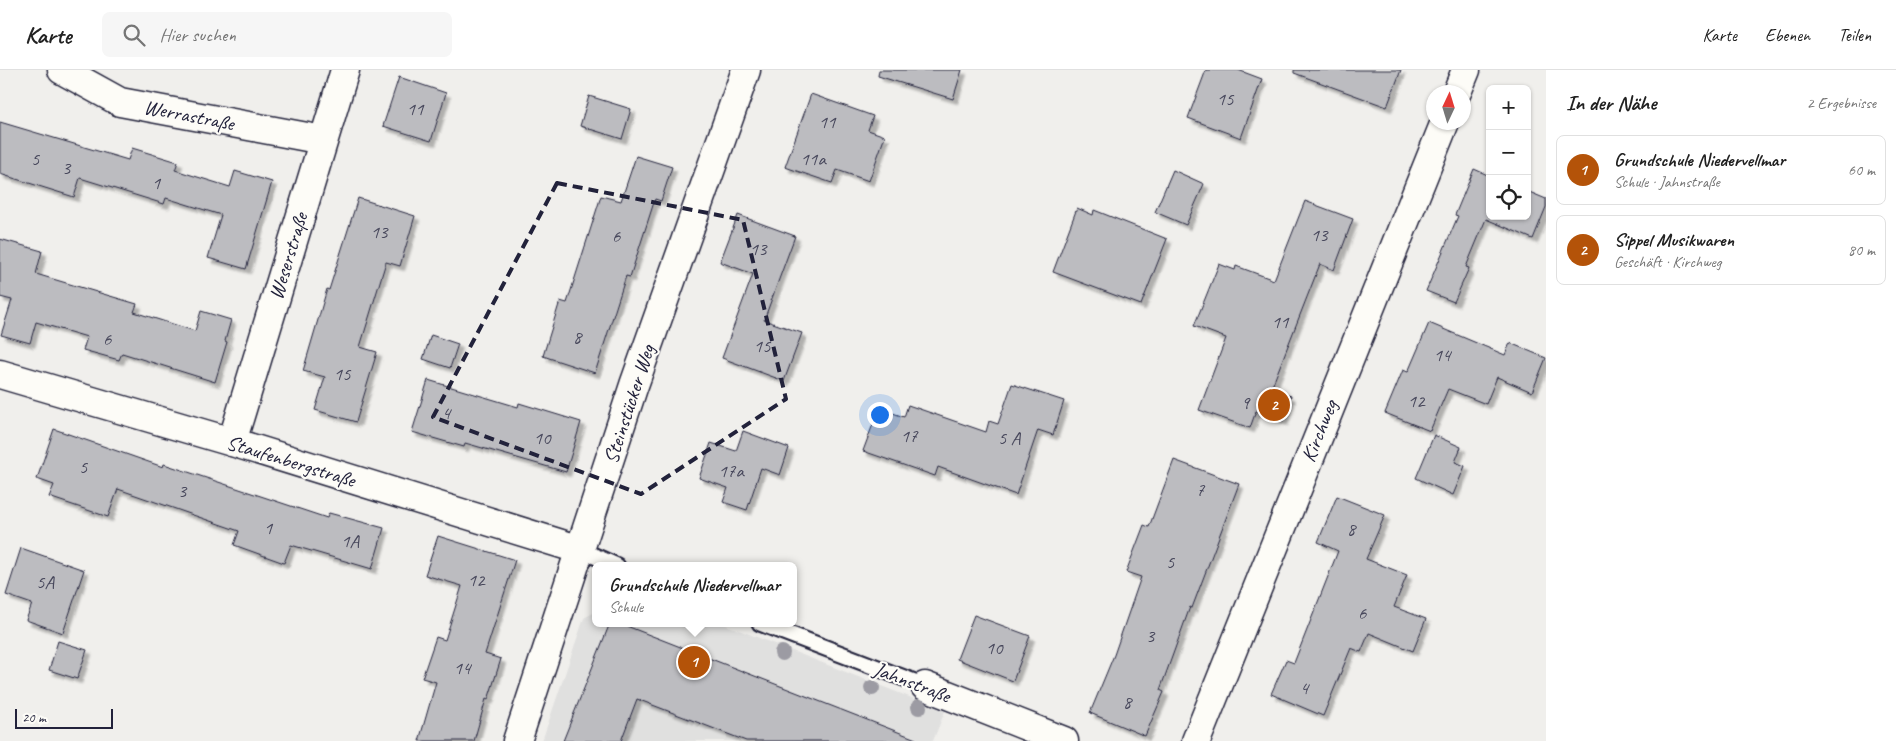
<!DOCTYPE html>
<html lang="de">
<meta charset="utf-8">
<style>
:root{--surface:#fff;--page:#f6f6f6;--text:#222;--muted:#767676;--line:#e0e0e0;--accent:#b45309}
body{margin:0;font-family:Caveat,sans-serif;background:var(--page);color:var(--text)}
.controls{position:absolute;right:15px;top:15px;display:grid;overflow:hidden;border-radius:8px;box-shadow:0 1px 4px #0004}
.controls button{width:45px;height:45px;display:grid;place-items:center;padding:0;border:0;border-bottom:1px solid var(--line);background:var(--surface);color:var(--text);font:25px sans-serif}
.compass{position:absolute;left:1426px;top:15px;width:45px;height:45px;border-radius:50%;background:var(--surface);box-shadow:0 1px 4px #0004;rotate:4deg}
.scale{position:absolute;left:15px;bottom:12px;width:98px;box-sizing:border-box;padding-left:5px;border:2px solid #22223b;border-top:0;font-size:14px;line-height:18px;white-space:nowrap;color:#22223b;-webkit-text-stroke:4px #fdfcf7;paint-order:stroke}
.you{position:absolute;left:879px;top:344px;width:18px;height:18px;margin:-12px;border:4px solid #fff;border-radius:50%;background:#1a73e8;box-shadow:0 0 0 8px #1a73e833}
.badge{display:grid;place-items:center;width:32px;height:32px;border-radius:50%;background:var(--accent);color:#fff;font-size:16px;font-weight:700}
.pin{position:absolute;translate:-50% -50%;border:2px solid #fff;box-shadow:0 1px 5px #0006}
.popup{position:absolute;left:592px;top:492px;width:205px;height:65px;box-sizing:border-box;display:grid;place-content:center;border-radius:8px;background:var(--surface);filter:drop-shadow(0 1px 4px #0005);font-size:16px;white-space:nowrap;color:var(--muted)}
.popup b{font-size:19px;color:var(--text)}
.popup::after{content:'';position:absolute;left:50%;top:100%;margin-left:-10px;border:10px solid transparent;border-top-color:var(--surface)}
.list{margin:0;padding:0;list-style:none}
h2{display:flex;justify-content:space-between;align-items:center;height:65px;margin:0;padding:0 20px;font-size:21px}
h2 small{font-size:16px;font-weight:400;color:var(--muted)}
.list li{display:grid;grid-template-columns:32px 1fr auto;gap:15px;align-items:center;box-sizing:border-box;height:70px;margin:0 10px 10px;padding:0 10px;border:1px solid var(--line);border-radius:8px}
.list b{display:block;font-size:19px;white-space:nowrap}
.list p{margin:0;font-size:16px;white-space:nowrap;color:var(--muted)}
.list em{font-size:16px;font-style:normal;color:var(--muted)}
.icon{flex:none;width:28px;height:28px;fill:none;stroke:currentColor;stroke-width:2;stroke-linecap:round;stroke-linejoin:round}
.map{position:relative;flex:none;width:1546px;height:671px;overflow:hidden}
header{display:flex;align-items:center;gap:30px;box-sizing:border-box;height:70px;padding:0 25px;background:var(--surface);border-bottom:1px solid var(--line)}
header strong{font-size:24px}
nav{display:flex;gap:28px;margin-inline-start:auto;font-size:18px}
.search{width:350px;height:45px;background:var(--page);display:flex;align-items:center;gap:12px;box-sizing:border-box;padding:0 18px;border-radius:8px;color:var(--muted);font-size:19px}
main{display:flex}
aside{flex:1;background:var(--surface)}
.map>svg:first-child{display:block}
.built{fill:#e0e0df}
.building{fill:#bcbcc0;stroke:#22223b;filter:url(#shadow)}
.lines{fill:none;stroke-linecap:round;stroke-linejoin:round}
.lane-casing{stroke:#22223b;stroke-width:19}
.street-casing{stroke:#22223b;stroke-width:31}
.lane{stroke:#fdfcf7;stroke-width:15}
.street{stroke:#fdfcf7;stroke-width:28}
.tree{fill:#9c9ba3}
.marked{fill:none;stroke:#22223b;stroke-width:4;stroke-dasharray:10 6;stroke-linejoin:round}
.labels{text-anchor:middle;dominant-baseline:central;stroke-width:4.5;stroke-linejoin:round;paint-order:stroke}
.number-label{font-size:19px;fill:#48485c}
.street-label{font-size:21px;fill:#22223b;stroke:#fdfcf7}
</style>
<header>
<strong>Karte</strong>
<div class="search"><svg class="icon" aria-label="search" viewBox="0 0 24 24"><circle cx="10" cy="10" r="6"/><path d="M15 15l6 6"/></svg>Hier suchen</div>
<nav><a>Karte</a><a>Ebenen</a><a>Teilen</a></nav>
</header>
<main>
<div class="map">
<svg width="1546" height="671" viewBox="0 0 1546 671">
<defs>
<filter id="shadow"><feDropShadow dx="4.5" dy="4.5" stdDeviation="1" flood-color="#0004"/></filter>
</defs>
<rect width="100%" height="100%" fill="#f0efec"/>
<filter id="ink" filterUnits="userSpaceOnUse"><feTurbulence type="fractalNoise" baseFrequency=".02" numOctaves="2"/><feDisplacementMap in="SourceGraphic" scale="10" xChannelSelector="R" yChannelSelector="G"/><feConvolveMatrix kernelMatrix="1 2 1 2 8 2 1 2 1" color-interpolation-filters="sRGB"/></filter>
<g filter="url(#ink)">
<path class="built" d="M595 542V553H721L945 641 933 671H542L584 548Z"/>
<g class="building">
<path d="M879 0H962L953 29 878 6Z"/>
<path d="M1206 0H1238L1262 9 1241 68 1188 48Z"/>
<path d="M1294 0H1401L1387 37 1294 3Z"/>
<path d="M399 7 446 23 431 71 383 56Z"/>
<path d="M811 24 873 46 868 60 885 66 869 111 837 100 832 113 785 97Z"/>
<path d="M589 26 631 39 622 69 580 56Z"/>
<path d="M0 52 128 90 132 78 178 92 175 100 230 117 235 101 272 112 246 199 208 188 221 145 166 128 164 134 80 108 74 127 0 104Z"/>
<path d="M636 86 672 97 661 131 655 129 630 207 626 206 595 303 543 286 560 231 567 233 601 126 621 131Z"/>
<path d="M1474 99 1490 106V146H1527V121L1546 129V137L1533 169 1486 149 1466 197 1469 198 1454 232 1426 221 1458 146 1455 145Z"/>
<path d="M1173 100 1204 114 1186 155 1155 142Z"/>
<path d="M358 128 415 146 400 196 386 192 360 277 377 282 356 352 315 340 325 307 303 301 327 219 329 220Z"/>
<path d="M1305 131 1353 149 1334 200 1320 194 1271 319 1291 326 1283 351 1256 341 1250 358 1199 340 1226 268 1194 256 1219 194 1235 200 1236 196 1274 210Z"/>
<path d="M1077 138 1093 145 1094 140 1167 169 1141 235 1053 202Z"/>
<path d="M738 145 795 166 764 250 802 263 784 311 722 288 753 204 720 192Z"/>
<path d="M0 169 42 181 36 204 137 234 134 242 195 261 201 241 231 250 225 271 227 272 215 312 122 283 119 290 83 280 87 267 36 252 30 273 1 265 12 230 0 227Z"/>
<path d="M1429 253 1505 285 1510 273 1546 288 1532 322 1497 307 1486 334 1448 319 1430 361 1385 343 1403 300 1408 302Z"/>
<path d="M431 265 458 274 450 298 423 289Z"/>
<path d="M428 310 518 337 519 333 581 352 566 402 465 373 464 377 412 362Z"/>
<path d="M1012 314 1064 331 1053 365 1038 360 1016 425 938 397 935 406 863 381 879 338 904 347 908 335 986 362 989 351 998 354Z"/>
<path d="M54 359 163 397 164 394 327 448 329 443 384 458 372 499 291 475 284 493 234 475 239 461 118 419 108 447 49 427 54 415 37 409Z"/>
<path d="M743 361 789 378 780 405 761 398 747 440 723 432 728 418 699 408 711 373 736 381Z"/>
<path d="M1434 365 1461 377 1455 392 1465 396 1453 425 1416 408Z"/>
<path d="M1174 390 1239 414 1192 538 1190 537 1160 620 1164 622 1145 666 1090 643 1114 585 1141 507 1126 502 1144 455 1149 457Z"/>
<path d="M1337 426 1385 445 1366 489 1407 505 1394 537 1426 549 1413 581 1369 563 1361 582 1351 578 1323 646 1271 624 1286 590 1294 593 1338 481 1318 472Z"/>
<path d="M438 466 515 490 485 584 501 589 488 630 486 629 474 671H419L436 612 422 608 436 567 445 570 462 516 425 505Z"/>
<path d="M21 478 84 500 63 563 26 550 32 534 6 525Z"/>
<path d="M974 545 1030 566 1013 611 957 589Z"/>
<path d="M610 553H619L916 669 915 671H746L637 629 621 671H563Z"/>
<path d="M58 571 87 580 77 609 49 600Z"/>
</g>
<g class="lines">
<defs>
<g id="lane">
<path d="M581 480 617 496"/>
<path d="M760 553 925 616"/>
</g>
<g id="street">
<path d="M62 0 120 32 323 70"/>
<path d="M1457 22 1466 0"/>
<path d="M0 304 232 372 581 480"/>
<path d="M232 372 345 0"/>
<path d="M925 616 1064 671"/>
<path d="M517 671 634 315 746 0"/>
<path d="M1196 671 1445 52"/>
</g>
</defs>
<use href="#lane" class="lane-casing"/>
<use href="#street" class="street-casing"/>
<use href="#lane" class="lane"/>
<use href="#street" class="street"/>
</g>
<g class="tree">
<circle cx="782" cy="583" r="8"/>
<circle cx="872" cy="618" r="8"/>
<circle cx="919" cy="637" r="8"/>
</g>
</g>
<path class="marked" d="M557 113 743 150 786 329 641 424 433 347Z"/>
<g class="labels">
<g class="number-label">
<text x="1225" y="29">15</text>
<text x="415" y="39">11</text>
<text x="827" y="52">11</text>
<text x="35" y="89">5</text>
<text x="813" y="89">11a</text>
<text x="66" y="98">3</text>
<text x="156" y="113">1</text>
<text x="379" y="162">13</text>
<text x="1319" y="165">13</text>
<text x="616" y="166">6</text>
<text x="758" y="179">13</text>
<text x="1280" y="252">11</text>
<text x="577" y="267">8</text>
<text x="107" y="269">6</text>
<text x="762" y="276">15</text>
<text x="1442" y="285">14</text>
<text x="342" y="304">15</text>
<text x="1416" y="331">12</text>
<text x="1245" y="333">9</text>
<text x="446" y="343">4</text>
<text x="909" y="366">17</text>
<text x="542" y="368">10</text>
<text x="1009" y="368">5 A</text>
<text x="83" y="397">5</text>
<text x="731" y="401">17a</text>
<text x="1200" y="420">7</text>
<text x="182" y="421">3</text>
<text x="268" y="458">1</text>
<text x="1351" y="459">8</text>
<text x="350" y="471">1A</text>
<text x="1170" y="492">5</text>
<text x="476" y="510">12</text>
<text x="45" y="512">5A</text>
<text x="1362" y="543">6</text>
<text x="1150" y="566">3</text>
<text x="994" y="578">10</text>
<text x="462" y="598">14</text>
<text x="1304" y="618">4</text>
<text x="1127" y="632">8</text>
</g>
<g class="street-label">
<text transform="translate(189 45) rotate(11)">Werrastraße</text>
<text transform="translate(288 186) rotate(-73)">Weserstraße</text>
<text transform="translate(629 334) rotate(-72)">Steinstücker Weg</text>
<text transform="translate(1319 361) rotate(-68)">Kirchweg</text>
<text transform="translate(291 391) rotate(17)">Staufenbergstraße</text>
<text transform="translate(912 612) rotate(21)">Jahnstraße</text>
</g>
</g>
</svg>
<div class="controls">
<button>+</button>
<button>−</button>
<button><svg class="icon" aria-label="locate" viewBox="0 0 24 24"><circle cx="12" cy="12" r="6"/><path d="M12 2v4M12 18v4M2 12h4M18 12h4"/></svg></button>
</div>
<svg class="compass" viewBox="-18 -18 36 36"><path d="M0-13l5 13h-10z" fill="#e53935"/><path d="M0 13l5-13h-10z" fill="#767676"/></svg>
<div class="scale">20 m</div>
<div class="you"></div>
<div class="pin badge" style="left:694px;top:592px">1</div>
<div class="popup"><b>Grundschule Niedervellmar</b>Schule</div>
<div class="pin badge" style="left:1274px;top:335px">2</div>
</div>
<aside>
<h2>In der Nähe<small>2 Ergebnisse</small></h2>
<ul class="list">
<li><span class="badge">1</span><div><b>Grundschule Niedervellmar</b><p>Schule · Jahnstraße</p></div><em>60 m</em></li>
<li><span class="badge">2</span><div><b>Sippel Musikwaren</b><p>Geschäft · Kirchweg</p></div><em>80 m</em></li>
</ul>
</aside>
</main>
